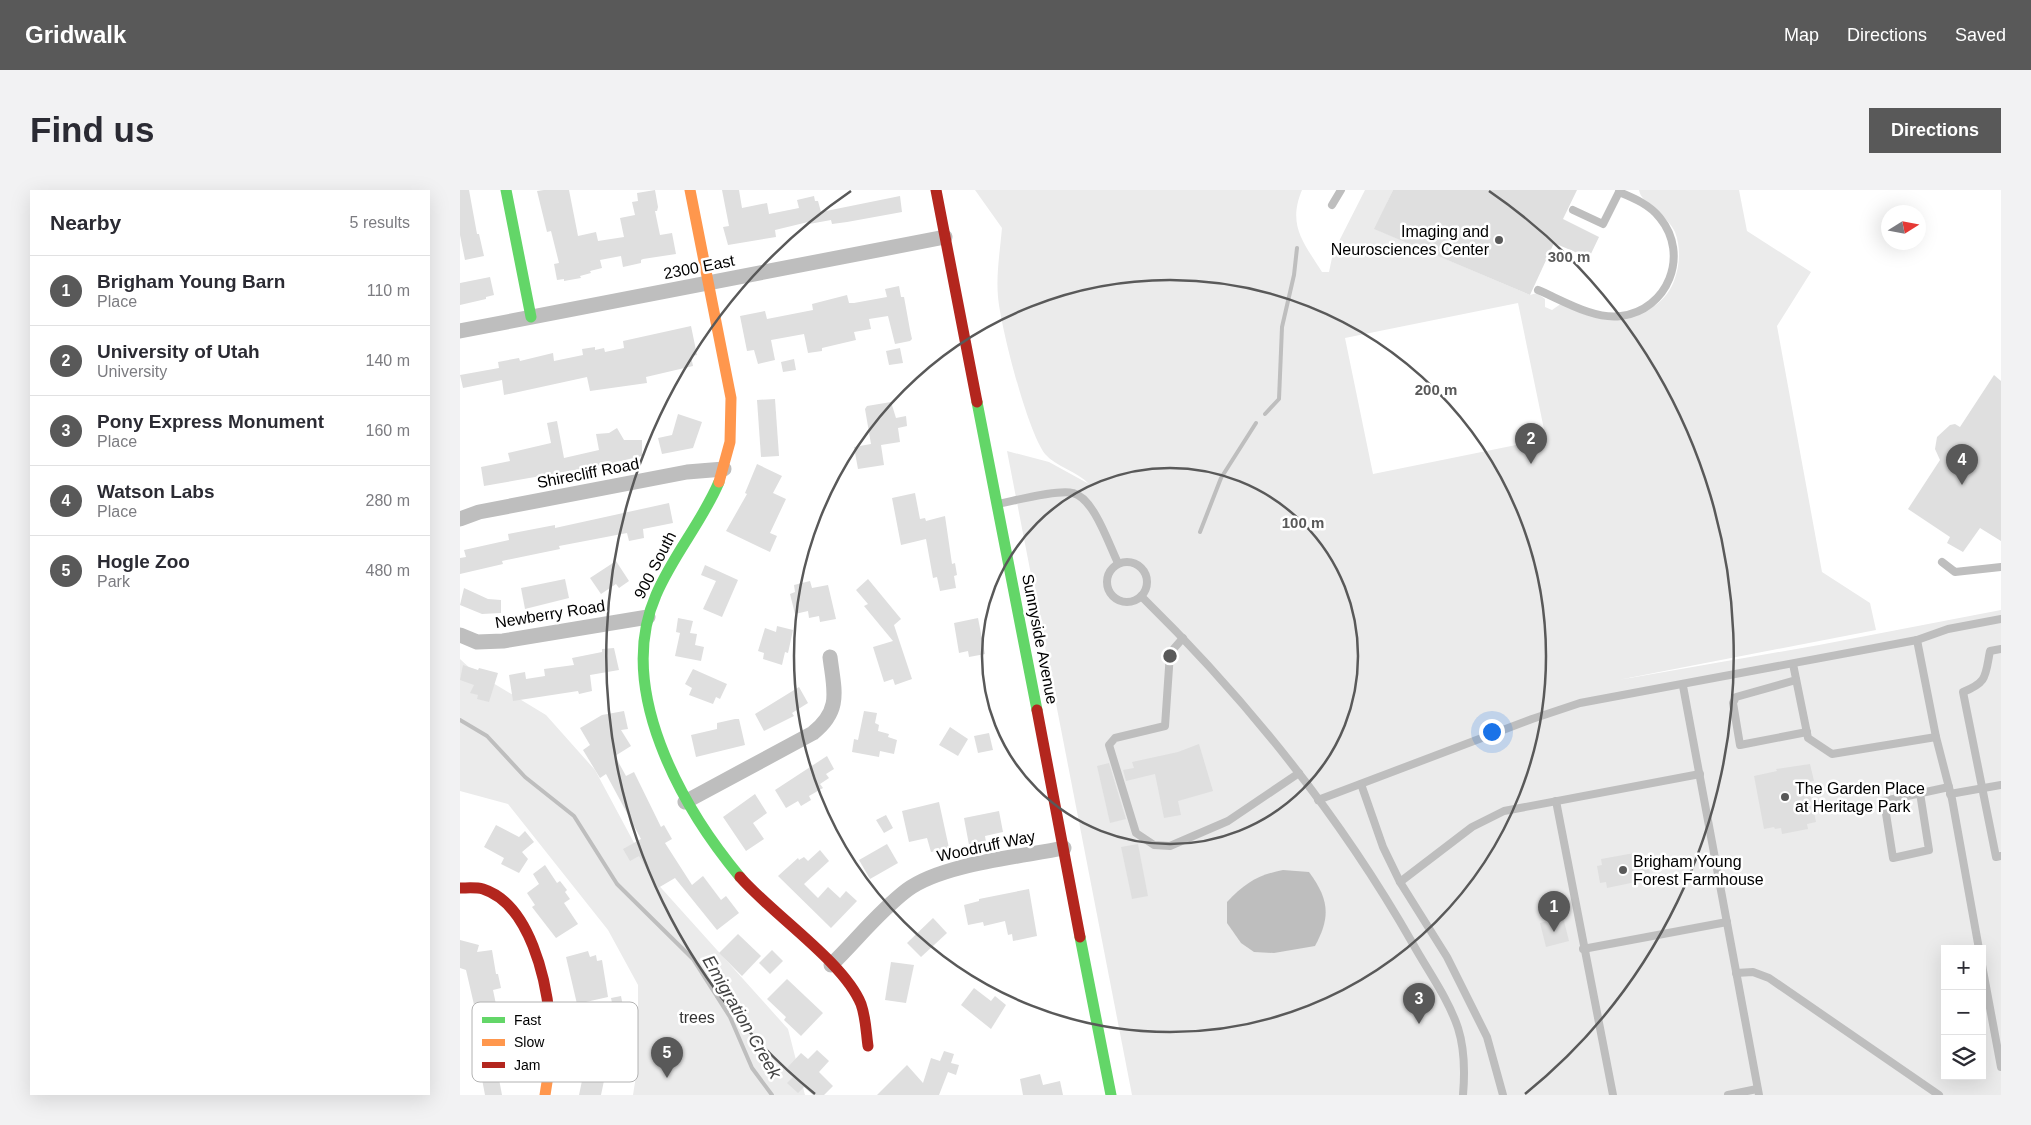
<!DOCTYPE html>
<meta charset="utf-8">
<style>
:root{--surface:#fff;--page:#f2f2f3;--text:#2b2b33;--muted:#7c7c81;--line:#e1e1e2;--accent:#595959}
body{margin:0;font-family:Helvetica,sans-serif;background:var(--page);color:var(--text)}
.controls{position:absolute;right:15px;bottom:15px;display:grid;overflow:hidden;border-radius:0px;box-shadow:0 5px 20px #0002}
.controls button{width:45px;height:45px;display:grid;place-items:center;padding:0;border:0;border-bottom:1px solid var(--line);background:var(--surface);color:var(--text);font:25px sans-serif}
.compass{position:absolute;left:1421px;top:15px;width:45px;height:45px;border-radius:50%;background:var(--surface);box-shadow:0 5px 20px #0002;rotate:79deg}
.you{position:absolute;left:1031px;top:541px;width:18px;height:18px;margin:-12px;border:4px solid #fff;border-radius:50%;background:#1a73e8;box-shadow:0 0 0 8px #1a73e833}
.badge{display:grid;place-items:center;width:32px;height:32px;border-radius:50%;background:var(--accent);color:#fff;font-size:16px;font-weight:700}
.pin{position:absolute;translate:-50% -41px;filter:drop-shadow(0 1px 2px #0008)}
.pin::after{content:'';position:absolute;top:26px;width:18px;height:15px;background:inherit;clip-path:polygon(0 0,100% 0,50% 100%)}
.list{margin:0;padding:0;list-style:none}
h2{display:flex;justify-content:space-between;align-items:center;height:65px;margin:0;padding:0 20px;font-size:21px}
h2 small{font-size:16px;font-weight:400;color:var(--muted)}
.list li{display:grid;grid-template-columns:32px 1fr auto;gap:15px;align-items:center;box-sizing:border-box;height:70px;padding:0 20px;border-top:1px solid var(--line)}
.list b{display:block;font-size:19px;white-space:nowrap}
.list p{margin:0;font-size:16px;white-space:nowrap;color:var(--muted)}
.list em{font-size:16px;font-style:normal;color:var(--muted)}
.icon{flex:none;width:28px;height:28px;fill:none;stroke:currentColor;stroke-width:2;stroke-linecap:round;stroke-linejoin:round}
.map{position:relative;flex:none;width:1541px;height:905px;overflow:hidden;border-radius:0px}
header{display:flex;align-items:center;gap:30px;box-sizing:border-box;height:70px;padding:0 25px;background:var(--accent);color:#fff}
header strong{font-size:24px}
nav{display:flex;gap:28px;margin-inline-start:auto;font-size:18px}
.intro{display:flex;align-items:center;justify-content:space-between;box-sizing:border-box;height:120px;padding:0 30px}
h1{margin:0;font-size:35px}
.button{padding:12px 22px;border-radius:0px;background:var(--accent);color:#fff;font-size:18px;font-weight:700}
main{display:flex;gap:30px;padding:0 30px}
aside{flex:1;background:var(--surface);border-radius:0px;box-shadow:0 5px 20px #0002}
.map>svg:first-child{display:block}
.green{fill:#ebebeb;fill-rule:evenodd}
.water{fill:#bebebe}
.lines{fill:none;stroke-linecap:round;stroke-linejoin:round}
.stream{stroke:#bebebe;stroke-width:4}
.building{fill:#dfdfdf}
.lane{stroke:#bebebe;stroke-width:8}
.street{stroke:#bebebe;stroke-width:15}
.fast{stroke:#63d668;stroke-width:11}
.slow{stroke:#ff974d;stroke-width:11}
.jam{stroke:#b3261e;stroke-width:11}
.ring{fill:none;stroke:#595959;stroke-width:2.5}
.poi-dot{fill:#595959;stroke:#fff;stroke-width:2}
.labels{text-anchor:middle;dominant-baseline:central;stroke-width:5;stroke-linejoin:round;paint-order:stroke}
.poi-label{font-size:16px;fill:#000;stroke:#fff;text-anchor:start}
.street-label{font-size:16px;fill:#000;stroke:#fff}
.park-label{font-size:16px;fill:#323232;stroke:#fff}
.water-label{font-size:18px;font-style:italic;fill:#434343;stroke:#fff}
.key{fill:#fff;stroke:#b2b2b2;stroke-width:1}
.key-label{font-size:14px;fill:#000}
.centre{fill:#595959;stroke:#fff;stroke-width:2.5}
.ring-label{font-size:15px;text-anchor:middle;font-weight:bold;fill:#595959;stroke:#fff;stroke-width:5;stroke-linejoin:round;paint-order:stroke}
</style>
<header>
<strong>Gridwalk</strong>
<nav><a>Map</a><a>Directions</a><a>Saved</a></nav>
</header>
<div class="intro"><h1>Find us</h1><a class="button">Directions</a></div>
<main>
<aside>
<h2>Nearby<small>5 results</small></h2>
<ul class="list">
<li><span class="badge">1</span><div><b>Brigham Young Barn</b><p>Place</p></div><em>110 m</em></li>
<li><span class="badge">2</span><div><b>University of Utah</b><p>University</p></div><em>140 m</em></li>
<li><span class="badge">3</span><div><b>Pony Express Monument</b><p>Place</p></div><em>160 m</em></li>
<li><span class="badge">4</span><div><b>Watson Labs</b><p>Place</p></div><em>280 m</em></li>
<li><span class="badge">5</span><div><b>Hogle Zoo</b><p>Park</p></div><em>480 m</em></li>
</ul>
</aside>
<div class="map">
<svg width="1541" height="905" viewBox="0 0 1541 905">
<rect width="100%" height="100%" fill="#fff"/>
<g class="green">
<path d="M515 0H842C827 36 844 53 862 82H869L873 63 905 0H933L915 39 1070 105 1077 103 1085 109V117L1092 120 1102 113C1113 117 1126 123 1138 126 1169 131 1202 122 1214 91 1220 75 1221 58 1215 42 1208 25 1181 14 1179 0H1279L1287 41 1351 82 1317 136 1362 382 1410 413 1416 440 1158 490 1359 455 1541 420V905H672L547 261 589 272 629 294C617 281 596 277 585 264 567 240 541 138 538 107 536 84 540 61 542 38ZM1058 113 1086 249 913 284 885 148ZM1485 759H1522V886H1485Z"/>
<path d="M0 469 13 481 86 525 135 580 194 690 328 839 345 905H173L178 873V795L148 740 48 614 0 601Z"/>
</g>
<path class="water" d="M823 680 849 682C869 709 871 727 855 756L814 763 794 762 781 753 767 733V712C785 693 798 685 823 680Z"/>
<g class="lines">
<g class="stream">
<path d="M805 224 819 209 822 137 834 85 837 58"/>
<path d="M740 342 761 288 796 233"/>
<path d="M0 530 27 546 65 587 114 626 157 694 233 769 270 827 292 878 312 905"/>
</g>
</g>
<g class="building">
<path d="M0 0H9L17 44H19L24 66 5 70 0 45Z"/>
<path d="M84 0H109L118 46 136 42 138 51 164 47 160 28 175 25 172 12 178 11 177 3 195 0 198 17 197 21H195L200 45 212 43 216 64 183 69 181 70V73L163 77 161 66 140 70 142 78 130 81 131 83 120 86 121 88 104 91V89L97 90 94 74 99 73 91 41 87 42 77 1Z"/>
<path d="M262 0H279L282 18 307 13 309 24 339 18 337 10 354 6 355 11H358L361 22 440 6 442 22 387 32 372 34 371 30 349 34 348 32 315 40 316 47 268 55 263 37 269 36Z"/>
<path d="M933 0H1117L1103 29 1139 47 1129 68 1094 53 1070 105 914 39Z"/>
<path d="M30 87 34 105 26 107V109L0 115V93Z"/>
<path d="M439 96 441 107H444L450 140 452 149 450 151 435 154 428 126 409 129 411 139 394 142 396 150 362 158V161L348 163 344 144 311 150 315 170 298 174 294 160 287 161 280 126 305 121 307 129 353 120 352 114 387 105 389 113H394L427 107 425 99Z"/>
<path d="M231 136 237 165 231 166 233 176 186 187 187 193 130 201 127 187 44 205 42 190 3 198 0 185 39 178 38 172 59 168 60 171 93 163 94 171 123 165 122 159 135 157V160L144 158 145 162 164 158 163 151Z"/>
<path d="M440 158 443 173 429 175 426 161Z"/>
<path d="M334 169 336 180 323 182 321 172Z"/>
<path d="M1534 185 1541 191V351L1520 338 1503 362 1487 353 1490 347 1448 319 1480 270 1475 259 1477 247 1490 235 1495 234 1500 237Z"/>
<path d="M315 209 319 266 301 267 297 210Z"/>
<path d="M431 212 436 228 446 226 447 236 438 238 440 252 421 255 424 275 398 279 394 257 411 254 405 219 407 216Z"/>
<path d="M218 224 242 232 233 258 202 264 198 248 212 245Z"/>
<path d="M97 231 104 268 139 260 136 244 149 243 157 238 164 250H182V266L148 274 24 296 21 277 50 271 48 263 91 253 87 233Z"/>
<path d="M297 274 322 286 313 303 326 309 310 343 317 346 310 362 266 341 287 304 285 303Z"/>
<path d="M455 303 460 329 465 328 466 331 485 326 492 374 495 373 497 385 494 386 496 398 480 401 477 387 473 388 466 349 441 355 432 308Z"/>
<path d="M209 313 213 333 183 339 184 348 169 351 167 343 99 356 100 359 42 371 43 374 0 384V368L6 367 4 360 49 350 48 344 95 335V338Z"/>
<path d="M156 371 169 391 159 398 156 394 141 404 130 388Z"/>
<path d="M245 375 278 390 262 427 243 419 256 391 241 385Z"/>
<path d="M105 389 109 408 65 419 61 398Z"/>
<path d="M408 389 441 429 434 435 452 489 435 495 433 489 424 492 413 457 433 451 404 416 408 414 396 400Z"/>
<path d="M350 391 352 398 368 395 376 429 360 432 359 426 349 428 348 421 335 424 330 404 335 402 334 395Z"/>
<path d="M4 398 28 409 41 410V423L22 424 0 415Z"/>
<path d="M218 428 233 431 230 443 237 444 235 455 244 457 241 471 215 466 220 443 216 442Z"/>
<path d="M518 428 525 464 509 467 508 461 499 463 494 433Z"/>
<path d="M317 436 333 440 328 463 325 462 322 475 303 469 304 463 298 461 305 438 316 442Z"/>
<path d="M154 458 159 480 130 485 132 501 119 504 118 501 53 511 49 485 65 482 66 489 85 486 84 479 114 475 112 468 142 462V459Z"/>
<path d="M3 475 18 480 19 478 38 483 29 512 17 509 18 505 10 503 14 495 0 490Z"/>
<path d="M233 479 267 494 260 509 256 507 253 514 229 505 232 498 225 494Z"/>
<path d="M339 497 348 513 332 523 334 526 304 541 295 524Z"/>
<path d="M164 521 168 539 161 540 171 556 155 566 166 586 174 582 201 637 204 635 212 649 205 653 232 695 243 686 261 710 266 706 279 723 257 740 215 688 198 698 179 666 170 671 163 659 181 649 146 584 140 588 123 560 130 555 120 538 142 525Z"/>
<path d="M404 521 417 523 415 533 419 535 418 541 429 544 428 547 437 550 434 564 420 561 419 567 392 562 394 549 398 550Z"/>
<path d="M275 529H279L285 555 236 567 231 545 257 539V533Z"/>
<path d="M490 537 508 549 498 566 479 555Z"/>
<path d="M529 543 533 560 518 563 514 546Z"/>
<path d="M739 554 753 601 718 611 721 625 704 628 695 584 666 591 663 580 674 578 672 572 718 562Z"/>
<path d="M367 566 374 579 366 584 369 588 360 594 363 598 349 606 351 610 341 616 338 611 326 618 315 600Z"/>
<path d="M649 573 666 629 650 633 637 576Z"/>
<path d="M1350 574 1354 591 1348 592 1356 632 1347 634 1348 639 1322 644 1321 638 1315 639 1314 637 1304 639 1294 586 1317 581 1316 579Z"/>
<path d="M295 604 307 623 293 633 304 649 286 661 263 627Z"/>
<path d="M479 612 489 658 471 662 467 648 449 652 442 621Z"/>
<path d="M539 621 543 642 525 646 526 652 509 655 504 628Z"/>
<path d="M426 625 433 638 424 643 416 630Z"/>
<path d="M36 635 59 647 65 641 74 652 62 662 68 669 59 683 41 674 44 668 24 657Z"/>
<path d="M427 654 438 673 410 689 399 670Z"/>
<path d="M678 654 688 706 672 709 661 657Z"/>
<path d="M360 660 369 671 344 694 358 708 368 697 380 708 386 701 397 711 371 738 318 686 338 668 339 670 344 667 348 671Z"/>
<path d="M1180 662 1181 668 1187 667 1190 683 1184 684 1185 690 1147 698 1146 692 1140 693 1137 676 1142 675 1141 669Z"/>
<path d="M85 675 97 693 100 691 107 700 105 702 110 709 104 713 118 734 96 748 72 717 75 715 67 703 79 694 73 684Z"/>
<path d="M569 699 577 746 553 751 552 744 548 745 545 731 524 736 523 732 508 735 504 715 519 711V709Z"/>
<path d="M1103 727 1109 751 1086 757 1080 733Z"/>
<path d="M473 728 487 743 461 767 447 753Z"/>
<path d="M278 744 301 766 282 786 259 763Z"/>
<path d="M0 750 19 755 17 762 32 760 36 784H38L41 798 33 800 37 819 46 816 49 831 36 834 44 872 55 870 58 886 39 889 42 905H25L18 868 22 867 18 846 21 845 6 780 0 778Z"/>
<path d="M312 760 323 771 310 784 299 773Z"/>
<path d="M128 761 130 767 136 765 137 771 142 770 148 807 117 814 106 767Z"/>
<path d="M431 772 454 775 446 813 425 810Z"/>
<path d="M327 789 363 823 341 846 324 830 326 827 307 809Z"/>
<path d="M514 798 531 811 535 806 546 815 531 839 501 815Z"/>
<path d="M161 806 165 827H170V844H168L169 847 160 849V846H155V864H149V886H145L141 905H119L123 886H118V870H130V847H126V828L155 827 151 808Z"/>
<path d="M357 860 369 871 359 882 373 896 364 905H353L344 897 338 903 327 893 335 885 327 878 341 863 348 869Z"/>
<path d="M484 861 494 864 491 873 499 875 496 885 488 882 479 905H417L447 875 463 893 471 868 480 871Z"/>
<path d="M580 884 583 895 600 891 603 905H563L560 889Z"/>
</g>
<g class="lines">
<g class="lane">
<path d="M872 15 881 0"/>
<path d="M1113 20 1143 34 1159 2"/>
<path d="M1078 100C1102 110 1134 130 1161 126 1208 120 1230 65 1200 28 1190 15 1174 8 1159 2L1160 0"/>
<path d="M537 314C554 311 598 299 613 303 634 308 649 355 658 373"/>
<path d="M1482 372 1495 382 1541 377"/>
<circle cx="667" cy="392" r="20"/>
<path d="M681 406C786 509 880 626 953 754 968 781 988 808 998 838 1005 860 1005 882 1003 905"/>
<path d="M723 448 710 463 705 536 655 548 649 555 676 643 694 655 710 656 768 631 839 583"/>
<path d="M1457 450 1476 547 1492 609 1519 759"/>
<path d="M1541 459 1530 461C1525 486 1528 492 1503 502L1536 667 1541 666"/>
<path d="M1333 474 1348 548 1372 564 1476 547"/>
<path d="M1336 490 1276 507 1273 513 1280 555 1347 542"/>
<path d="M1223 496 1299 905"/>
<path d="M901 594 923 657 940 692 987 767 1027 847 1043 905"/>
<path d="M1460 603 1469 660 1433 668 1424 611 1489 597"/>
<path d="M1490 604 1541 595"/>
<path d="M858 610 1072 529 1120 513 1457 450 1488 439 1541 429"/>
<path d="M1096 611 1153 905"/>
<path d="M940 692 1012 637 1044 621 1240 584"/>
<path d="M1123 759 1267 732"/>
<path d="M1522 775 1541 877"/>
<path d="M1276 783 1293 782 1309 788 1479 905"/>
<path d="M1268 905 1297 899"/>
</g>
<g class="street">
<path d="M0 141 485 47"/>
<path d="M0 329 19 322 227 282 264 279"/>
<path d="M0 445 17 452 43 451 188 427"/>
<path d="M225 612 353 543C382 520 374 500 370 467"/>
<path d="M371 775C396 751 418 722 447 700 482 674 559 667 604 658"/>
</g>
<g class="fast">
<path d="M46 0 71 127"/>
<path d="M517 212 577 520"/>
<path d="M259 292C242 332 213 365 196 405 155 499 221 616 280 687"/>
<path d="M620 747 651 905"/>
</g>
<g class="slow">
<path d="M230 0 271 208 270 252 259 292"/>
<path d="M85 905 90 873V834"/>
</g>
<g class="jam">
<path d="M476 0 517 212"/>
<path d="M577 520 620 747"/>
<path d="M280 687C312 724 384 772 401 814 406 828 406 842 408 856"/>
<path d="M0 698C7 698 16 697 23 699 70 714 87 791 90 834"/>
</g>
</g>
<g class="ring">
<circle cx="710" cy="466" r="188"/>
<circle cx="710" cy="466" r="376"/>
<path d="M355 904A564 564 0 0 1 391 1M1029 1A564 564 0 0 1 1065 904"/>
</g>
<g class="poi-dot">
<circle cx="1039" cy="50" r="5"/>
<circle cx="1325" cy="607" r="5"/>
<circle cx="1163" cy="680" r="5"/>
</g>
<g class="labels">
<g class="poi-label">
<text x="1029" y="41" text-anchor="end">Imaging and<tspan x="1029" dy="18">Neurosciences Center</tspan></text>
<text x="1335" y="598">The Garden Place<tspan x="1335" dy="18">at Heritage Park</tspan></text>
<text x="1173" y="671">Brigham Young<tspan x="1173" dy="18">Forest Farmhouse</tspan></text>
</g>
<g class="street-label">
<text transform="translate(239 77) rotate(-11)">2300 East</text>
<text transform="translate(128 283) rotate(-11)">Shirecliff Road</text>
<text transform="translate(195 375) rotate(-63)">900 South</text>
<text transform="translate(90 424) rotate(-9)">Newberry Road</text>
<text transform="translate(580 449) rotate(79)">Sunnyside Avenue</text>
<text transform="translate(526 656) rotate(-12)">Woodruff Way</text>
</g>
<g class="park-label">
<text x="237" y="827">trees</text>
</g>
<g class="water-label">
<text transform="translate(282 827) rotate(60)">Emigration Creek</text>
</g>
</g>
<rect x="12" y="812" width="166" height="80" rx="8" class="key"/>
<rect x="22" y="827" width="23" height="6" fill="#63d668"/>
<rect x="22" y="849" width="23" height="7" fill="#ff974d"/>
<rect x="22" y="872" width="23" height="6" fill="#b3261e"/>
<g class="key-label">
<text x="54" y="835">Fast</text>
<text x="54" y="857">Slow</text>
<text x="54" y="880">Jam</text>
</g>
<circle cx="710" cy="466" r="8" class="centre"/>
<g class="ring-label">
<text x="1109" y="72">300 m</text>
<text x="976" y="205">200 m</text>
<text x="843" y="338">100 m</text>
</g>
</svg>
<div class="controls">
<button>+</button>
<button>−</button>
<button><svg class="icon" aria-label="layers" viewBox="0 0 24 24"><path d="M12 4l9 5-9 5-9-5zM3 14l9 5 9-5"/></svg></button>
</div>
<svg class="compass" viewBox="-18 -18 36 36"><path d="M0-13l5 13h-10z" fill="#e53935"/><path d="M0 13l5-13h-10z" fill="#7c7c81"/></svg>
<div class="you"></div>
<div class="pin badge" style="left:1094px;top:742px">1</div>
<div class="pin badge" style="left:1071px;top:274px">2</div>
<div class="pin badge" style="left:959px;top:834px">3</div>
<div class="pin badge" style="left:1502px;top:295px">4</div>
<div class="pin badge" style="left:207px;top:888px">5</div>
</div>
</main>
